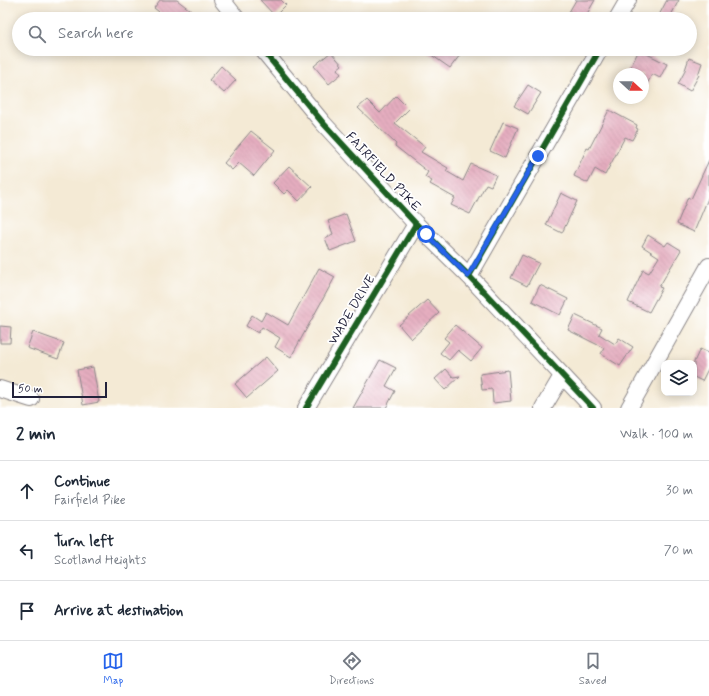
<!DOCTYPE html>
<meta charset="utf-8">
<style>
:root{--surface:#fff;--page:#f6f6f7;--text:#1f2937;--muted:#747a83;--line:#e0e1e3;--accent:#2563eb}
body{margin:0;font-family:Mynerve,sans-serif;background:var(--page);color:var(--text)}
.controls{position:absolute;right:12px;bottom:12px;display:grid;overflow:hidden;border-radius:8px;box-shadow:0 2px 10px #0003}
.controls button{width:36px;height:36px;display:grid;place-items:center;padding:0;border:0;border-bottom:1px solid var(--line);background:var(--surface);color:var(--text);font:20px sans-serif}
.compass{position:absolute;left:613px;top:68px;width:36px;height:36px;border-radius:50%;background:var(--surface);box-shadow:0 2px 10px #0003;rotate:111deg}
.scale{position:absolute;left:12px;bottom:10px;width:95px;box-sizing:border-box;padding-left:4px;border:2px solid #22223b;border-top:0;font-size:11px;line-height:14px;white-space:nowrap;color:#22223b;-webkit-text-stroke:3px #fff;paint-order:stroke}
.stop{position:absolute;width:12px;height:12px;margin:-9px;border:3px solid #2563eb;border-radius:50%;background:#fff}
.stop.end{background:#2563eb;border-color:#fff;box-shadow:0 1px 4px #0008}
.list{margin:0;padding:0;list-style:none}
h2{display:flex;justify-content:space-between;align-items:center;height:52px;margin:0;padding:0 16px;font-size:17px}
h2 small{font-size:13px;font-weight:400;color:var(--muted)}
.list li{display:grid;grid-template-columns:26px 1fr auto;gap:12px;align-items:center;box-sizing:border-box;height:60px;padding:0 16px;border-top:1px solid var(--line)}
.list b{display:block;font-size:15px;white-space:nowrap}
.list p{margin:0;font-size:13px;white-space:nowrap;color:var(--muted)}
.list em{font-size:13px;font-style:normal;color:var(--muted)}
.icon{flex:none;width:22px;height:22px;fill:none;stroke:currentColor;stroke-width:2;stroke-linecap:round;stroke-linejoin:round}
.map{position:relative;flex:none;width:709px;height:408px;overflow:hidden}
.search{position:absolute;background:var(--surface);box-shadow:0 2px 10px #0003;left:12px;right:12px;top:12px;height:44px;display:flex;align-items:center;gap:10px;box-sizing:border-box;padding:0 14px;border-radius:22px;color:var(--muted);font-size:15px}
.sheet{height:232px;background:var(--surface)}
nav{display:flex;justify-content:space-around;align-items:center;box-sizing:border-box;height:56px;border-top:1px solid var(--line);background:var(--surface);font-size:11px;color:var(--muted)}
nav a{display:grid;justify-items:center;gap:2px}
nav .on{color:var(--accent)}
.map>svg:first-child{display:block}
.building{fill:url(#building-back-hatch)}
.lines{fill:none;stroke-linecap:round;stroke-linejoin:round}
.minor-casing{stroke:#8b8688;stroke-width:18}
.minor{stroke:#fff;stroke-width:16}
.cycleway-casing{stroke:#fff;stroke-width:8}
.cycleway{stroke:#1b5e20;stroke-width:6}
.route{stroke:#2563eb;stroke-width:5}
.labels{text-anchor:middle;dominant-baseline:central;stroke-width:3.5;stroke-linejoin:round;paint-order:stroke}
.street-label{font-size:13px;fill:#22223b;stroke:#fff}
</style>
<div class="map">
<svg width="709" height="408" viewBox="0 0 709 408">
<defs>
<pattern id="building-back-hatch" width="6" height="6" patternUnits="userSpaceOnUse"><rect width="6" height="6" fill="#e5adbf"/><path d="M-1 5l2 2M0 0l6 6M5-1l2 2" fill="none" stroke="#c495a5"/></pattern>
</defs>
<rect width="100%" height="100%" fill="#fff"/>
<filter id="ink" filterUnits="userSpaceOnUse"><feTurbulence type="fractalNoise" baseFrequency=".025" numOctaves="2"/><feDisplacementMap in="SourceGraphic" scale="8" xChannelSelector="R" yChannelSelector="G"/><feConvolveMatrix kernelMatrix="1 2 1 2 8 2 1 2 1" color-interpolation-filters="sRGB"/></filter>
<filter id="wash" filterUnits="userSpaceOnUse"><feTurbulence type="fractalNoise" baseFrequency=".012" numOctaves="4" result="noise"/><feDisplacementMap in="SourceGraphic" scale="16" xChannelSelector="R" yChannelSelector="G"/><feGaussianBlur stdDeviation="0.9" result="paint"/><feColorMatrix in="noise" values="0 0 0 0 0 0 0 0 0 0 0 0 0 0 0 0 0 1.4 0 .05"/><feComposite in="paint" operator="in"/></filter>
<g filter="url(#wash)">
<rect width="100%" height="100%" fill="#f4ead5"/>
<g id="blocks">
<g class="building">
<path d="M160 0H177L202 19H168L154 8Z"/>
<path d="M260 0H281L286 5 275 16Z"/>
<path d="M576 0H595L584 19 569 12Z"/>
<path d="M667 0H679L669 19H657Z"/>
<path d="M423 49H452L460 55 450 68Z"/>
<path d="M639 50 667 64 660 78 652 74 643 93V74H627Z"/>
<path d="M331 52 342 65 337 69 341 74 329 84 314 66Z"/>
<path d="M689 58 702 63 698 75H699L690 91 678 84 684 73Z"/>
<path d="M221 66 236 80 224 93 209 80Z"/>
<path d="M528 85 541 93 528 114 514 106Z"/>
<path d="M396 96 409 109 395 123 425 147 421 152 448 168 446 171 463 181 471 164 496 175 491 186 486 184 470 214 451 205 455 198 430 184 432 181 425 177 428 172 395 146 396 144 358 108 367 100 380 113Z"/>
<path d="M609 110 637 125 636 128 638 129 632 140 625 137 605 175 595 169 588 183 574 176 587 148 589 149Z"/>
<path d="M503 122 518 128 505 158 490 151Z"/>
<path d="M251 131 275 150 254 176 239 163 232 170 224 163Z"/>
<path d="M709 160V196L694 232 677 224 688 197 691 199Z"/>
<path d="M289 166 312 187 299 201 288 190 284 194 273 183Z"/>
<path d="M561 193 577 201 562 233 546 225Z"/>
<path d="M346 214 356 241 330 251 325 238 333 234 328 221Z"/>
<path d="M648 235 665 246 668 242 681 250 659 287 662 288 649 312 628 302 643 270 649 273 659 257 642 246Z"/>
<path d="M522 255 539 263 527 286 511 278Z"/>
<path d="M319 268 335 277 291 357 275 347 280 338 262 327 258 333 246 326 252 315 261 321 266 312 288 325Z"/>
<path d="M540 285 568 299 560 315 532 301Z"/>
<path d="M427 300 439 313 411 339 399 325Z"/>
<path d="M575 315 602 328 599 334 615 344 619 338 633 347 620 366 601 354 604 348 568 330Z"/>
<path d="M455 325 482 348 471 361 458 350 449 360 440 353 449 342 444 338Z"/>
<path d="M0 326 11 327 10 343H0Z"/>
<path d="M33 332 64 343 58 359 27 348Z"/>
<path d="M700 349 709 353V367L702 381 694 377V362Z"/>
<path d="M266 357 278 371 247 398 235 384Z"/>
<path d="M380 360 396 368 386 386 395 391 386 408H353Z"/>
<path d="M93 367 99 402 83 405 77 370Z"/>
<path d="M446 369 453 377 460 376 445 390 435 379Z"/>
<path d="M508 370 511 401 493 403 492 389 482 390 480 374Z"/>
</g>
</g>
</g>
<g filter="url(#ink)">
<use href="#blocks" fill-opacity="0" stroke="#8b8688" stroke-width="1"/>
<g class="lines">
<defs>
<g id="minor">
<path d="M222 0 237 19"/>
<path d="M617 19 628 0"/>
<path d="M262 49 323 123 416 224 469 276 593 408"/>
<path d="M469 276 600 49"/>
<path d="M0 389 31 399"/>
<path d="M306 408 416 224"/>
<path d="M543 408 562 376"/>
<path d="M629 408 709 266"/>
</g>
</defs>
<use href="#minor" class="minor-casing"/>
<use href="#minor" class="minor"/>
<defs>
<g id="cycleway">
<path d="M262 49 323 123 416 224 469 276 593 408"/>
<path d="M469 276 600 49"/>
<path d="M306 408 416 224"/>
</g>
</defs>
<use href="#cycleway" class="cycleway-casing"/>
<use href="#cycleway" class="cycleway"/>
</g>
</g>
<g class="lines" filter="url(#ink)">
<path class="route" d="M426 234 468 276 538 156"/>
</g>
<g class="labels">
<g class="street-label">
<text transform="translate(383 172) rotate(47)">FAIRFIELD PIKE</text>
<text transform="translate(352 310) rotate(-59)">WADE DRIVE</text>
</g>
</g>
</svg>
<div class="controls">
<button><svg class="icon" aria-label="layers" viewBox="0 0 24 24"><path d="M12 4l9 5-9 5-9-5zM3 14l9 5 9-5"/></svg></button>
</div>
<svg class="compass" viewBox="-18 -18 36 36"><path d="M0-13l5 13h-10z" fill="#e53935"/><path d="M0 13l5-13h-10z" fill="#747a83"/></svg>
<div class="scale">50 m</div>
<div class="stop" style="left:426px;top:234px"></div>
<div class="stop end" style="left:538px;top:156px"></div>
<div class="search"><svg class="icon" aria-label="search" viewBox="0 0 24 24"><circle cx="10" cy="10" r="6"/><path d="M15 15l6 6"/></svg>Search here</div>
</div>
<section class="sheet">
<h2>2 min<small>Walk · 100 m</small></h2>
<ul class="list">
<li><svg class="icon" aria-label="ahead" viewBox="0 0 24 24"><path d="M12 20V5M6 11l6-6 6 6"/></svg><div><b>Continue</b><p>Fairfield Pike</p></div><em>30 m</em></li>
<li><svg class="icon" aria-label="left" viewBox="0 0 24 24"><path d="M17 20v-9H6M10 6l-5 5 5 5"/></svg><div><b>Turn left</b><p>Scotland Heights</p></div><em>70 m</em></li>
<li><svg class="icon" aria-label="arrive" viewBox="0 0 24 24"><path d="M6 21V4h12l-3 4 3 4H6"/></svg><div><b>Arrive at destination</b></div></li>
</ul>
</section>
<nav>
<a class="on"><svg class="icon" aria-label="map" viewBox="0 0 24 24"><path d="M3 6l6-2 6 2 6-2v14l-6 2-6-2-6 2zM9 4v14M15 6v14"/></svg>Map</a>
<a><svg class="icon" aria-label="directions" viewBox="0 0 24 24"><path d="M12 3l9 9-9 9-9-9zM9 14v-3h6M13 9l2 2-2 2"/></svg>Directions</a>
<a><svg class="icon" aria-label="saved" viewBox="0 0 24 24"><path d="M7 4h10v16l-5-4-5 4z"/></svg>Saved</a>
</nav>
